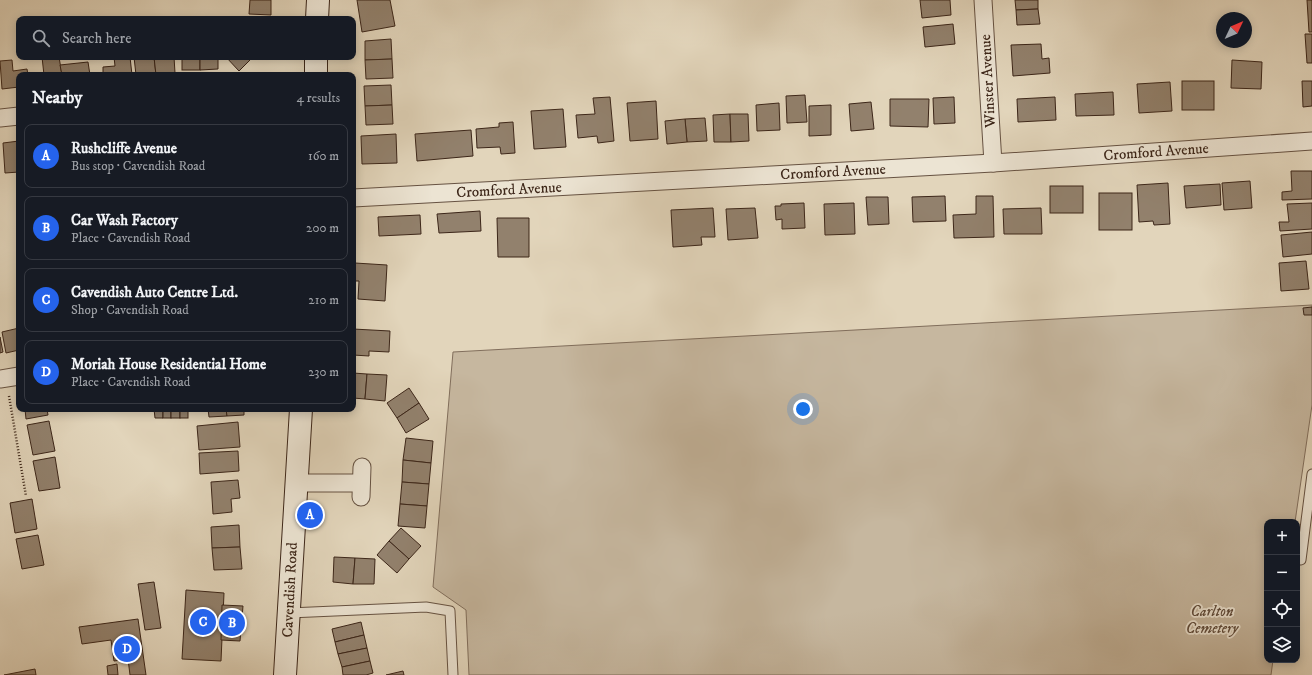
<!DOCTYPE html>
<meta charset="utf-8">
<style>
:root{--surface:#171b24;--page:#20242c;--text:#f1f3f6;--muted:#9ea1a6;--line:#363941;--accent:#2563eb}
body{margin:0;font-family:"IM FELL DW Pica",serif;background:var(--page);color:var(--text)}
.controls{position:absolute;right:12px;bottom:12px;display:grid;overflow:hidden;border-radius:8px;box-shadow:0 2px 10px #0003}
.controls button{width:36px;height:36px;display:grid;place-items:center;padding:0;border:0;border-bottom:1px solid var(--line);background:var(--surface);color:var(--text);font:20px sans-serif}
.compass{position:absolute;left:1216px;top:12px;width:36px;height:36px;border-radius:50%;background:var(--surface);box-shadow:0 2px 10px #0003;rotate:46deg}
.you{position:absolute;left:803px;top:409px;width:14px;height:14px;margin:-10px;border:3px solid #fff;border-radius:50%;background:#1a73e8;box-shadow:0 0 0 6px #1a73e833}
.badge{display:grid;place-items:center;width:26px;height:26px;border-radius:50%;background:var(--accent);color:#fff;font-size:13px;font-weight:700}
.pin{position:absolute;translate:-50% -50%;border:2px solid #fff;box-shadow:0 1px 4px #0006}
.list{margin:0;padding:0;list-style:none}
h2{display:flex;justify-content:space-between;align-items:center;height:52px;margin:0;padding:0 16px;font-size:17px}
h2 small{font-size:13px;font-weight:400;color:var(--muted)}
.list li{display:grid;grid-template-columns:26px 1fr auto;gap:12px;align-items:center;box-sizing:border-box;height:64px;margin:0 8px 8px;padding:0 8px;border:1px solid var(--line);border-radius:8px}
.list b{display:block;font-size:15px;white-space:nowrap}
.list p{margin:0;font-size:13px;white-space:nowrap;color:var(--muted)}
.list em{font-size:13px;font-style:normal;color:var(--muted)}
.icon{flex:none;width:22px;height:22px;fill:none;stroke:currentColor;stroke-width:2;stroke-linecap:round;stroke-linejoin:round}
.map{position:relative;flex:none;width:1312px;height:675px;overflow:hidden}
.search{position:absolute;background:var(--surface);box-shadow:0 2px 10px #0003;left:16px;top:16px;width:340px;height:44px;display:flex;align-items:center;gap:10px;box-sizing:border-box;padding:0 14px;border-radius:8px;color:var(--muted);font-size:15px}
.panel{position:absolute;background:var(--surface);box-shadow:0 2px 10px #0003;left:16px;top:72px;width:340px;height:340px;border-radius:8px}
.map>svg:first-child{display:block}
.green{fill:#c6b79f;stroke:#816e5c}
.building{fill:#92816d;stroke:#3c2619}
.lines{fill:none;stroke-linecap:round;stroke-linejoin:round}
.lane-casing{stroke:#665242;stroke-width:11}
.street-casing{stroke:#665242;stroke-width:19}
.secondary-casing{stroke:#3c2619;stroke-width:24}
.path{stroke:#3c2619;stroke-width:2.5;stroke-dasharray:1 2;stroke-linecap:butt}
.lane{stroke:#ece4d3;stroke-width:9}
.street{stroke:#ece4d3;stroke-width:17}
.secondary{stroke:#ece4d3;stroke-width:22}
.labels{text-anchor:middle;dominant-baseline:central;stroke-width:3.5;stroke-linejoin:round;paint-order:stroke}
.street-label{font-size:15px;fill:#3c2619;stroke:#ece4d3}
.park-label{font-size:15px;font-style:italic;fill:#5e4a3a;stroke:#ece4d3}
</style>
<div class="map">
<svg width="1312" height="675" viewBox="0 0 1312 675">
<rect width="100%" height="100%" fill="#e2d5bb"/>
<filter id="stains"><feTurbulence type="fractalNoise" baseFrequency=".005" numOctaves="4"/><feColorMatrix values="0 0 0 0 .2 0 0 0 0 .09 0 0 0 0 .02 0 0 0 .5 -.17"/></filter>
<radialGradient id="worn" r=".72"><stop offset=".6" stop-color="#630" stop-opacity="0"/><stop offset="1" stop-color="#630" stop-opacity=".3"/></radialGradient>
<path class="green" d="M1312 305V405L1295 522H1267V660H1273L1271 675H469L466 610 433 587 453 352Z"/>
<g class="building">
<path d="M250 0H271V15L249 14Z"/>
<path d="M357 0H390L395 26 362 32Z"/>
<path d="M920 0H950L951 15 922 18Z"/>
<path d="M1015 0H1038V9L1016 10Z"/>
<path d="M1307 0H1312V32H1309Z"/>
<path d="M1038 9 1040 24 1017 25 1016 10Z"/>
<path d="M953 24 955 44 925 47 923 27Z"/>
<path d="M1305 34H1312V63H1307Z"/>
<path d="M391 39 392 59 365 60V41Z"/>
<path d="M1041 44 1042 59 1049 58 1050 73 1013 76 1011 45Z"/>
<path d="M42 57H59L62 75H44Z"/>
<path d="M114 57H130L132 75H103V67L115 66Z"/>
<path d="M134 57H154L156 75H136Z"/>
<path d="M154 57H174L175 73 156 75Z"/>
<rect x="182" y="57" width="18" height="13"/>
<path d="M200 57H218V69L200 70Z"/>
<path d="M226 57H253L239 71Z"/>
<path d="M392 59 393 78 366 79 365 60Z"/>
<path d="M12 60 13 71 27 69 28 75H19V87L2 89 0 61Z"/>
<path d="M1232 60 1262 62 1261 89 1231 88Z"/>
<path d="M88 62 90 75H62L60 65Z"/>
<rect x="1182" y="81" width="32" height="29"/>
<path d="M1302 81H1312V106L1303 107Z"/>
<path d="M1170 82 1172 111 1139 113 1137 84Z"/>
<path d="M391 85 392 105 365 106 364 86Z"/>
<path d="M1113 92 1114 115 1076 116 1075 94Z"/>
<path d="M805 95 807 122 787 123 786 96Z"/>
<path d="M610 97 614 141 598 143 597 136 578 138 576 115 595 114 593 98Z"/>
<path d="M954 97 955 123 934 124 933 98Z"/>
<path d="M1055 97 1056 120 1018 122 1017 99Z"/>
<path d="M890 99H929L928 127 890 126Z"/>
<path d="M656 101 658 139 630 141 627 103Z"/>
<path d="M871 102 874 129 851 131 849 104Z"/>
<path d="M779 103 780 130 757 131 756 105Z"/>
<path d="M392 105 393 124 366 125 365 106Z"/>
<path d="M831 105V135L809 136V106Z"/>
<path d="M563 109 566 147 534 149 531 111Z"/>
<path d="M730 114 731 142H714L713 115Z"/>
<path d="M730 114H748L749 141 731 142Z"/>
<path d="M705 118 707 141 687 142 685 119Z"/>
<path d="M685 119 687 142 667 144 665 121Z"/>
<path d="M513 122 515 153 501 154 500 147 477 148 476 129 499 127V123Z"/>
<path d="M471 130 473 156 417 161 415 134Z"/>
<path d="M396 134 397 163 362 164 361 136Z"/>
<path d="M19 141V172L5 173 3 143Z"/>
<path d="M1291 171H1312V199L1282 200V192L1292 191Z"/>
<path d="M1250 181 1252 208 1224 210 1222 183Z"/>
<path d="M1168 183 1170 224 1154 225 1153 221 1139 222 1137 185Z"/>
<path d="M1220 184 1221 205 1186 208 1184 186Z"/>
<rect x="1050" y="186" width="33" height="27"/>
<rect x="1099" y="193" width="33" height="37"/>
<path d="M945 196 946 221 913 222 912 197Z"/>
<path d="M976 196H993L994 237 954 238 953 215 976 214Z"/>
<path d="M866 197H888L889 224 868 225Z"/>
<path d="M804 203 805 228 782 229V219L776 220 775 206H781V204Z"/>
<path d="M854 203 855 234 825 235 824 204Z"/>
<path d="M1312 203V229L1280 231 1279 222H1289L1287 204Z"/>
<path d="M713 208 715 237H701L702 245 673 247 671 210Z"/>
<path d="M755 208 758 238 728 240 726 209Z"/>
<path d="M1041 208 1042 234H1004L1003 209Z"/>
<path d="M480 211 481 231 439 233 437 214Z"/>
<path d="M420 215 421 234 379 236 378 217Z"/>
<path d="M497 218H529V257H498Z"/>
<path d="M1312 232V254L1283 257 1281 235Z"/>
<path d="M1306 261 1309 289 1281 291 1279 263Z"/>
<path d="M355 263 387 265 385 301 358 299 359 281H354Z"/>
<path d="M1312 307V315H1304L1303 308Z"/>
<path d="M19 328V350L6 353 2 332Z"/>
<path d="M353 329 390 331 389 352 369 351V356L353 355Z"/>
<path d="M0 337 3 352 0 353Z"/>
<path d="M353 373 367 374 365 399 353 398Z"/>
<path d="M367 374 387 375 385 401 365 399Z"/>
<path d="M409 388 419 403 397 418 387 403Z"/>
<path d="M419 403 429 419 406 433 397 418Z"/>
<path d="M25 409H47L48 415 26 419Z"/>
<rect x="93" y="409" width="18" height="2"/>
<rect x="111" y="409" width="17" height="2"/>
<path d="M154 409H163V418H155Z"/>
<rect x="163" y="409" width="8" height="9"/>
<rect x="171" y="409" width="9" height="9"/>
<rect x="180" y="409" width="8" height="9"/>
<path d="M208 409H226L227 416 209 417Z"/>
<path d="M226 409H244V415L227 416Z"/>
<path d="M49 421 55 451 33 455 27 425Z"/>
<path d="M238 422 240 447 199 450 197 426Z"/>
<path d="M406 438 433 441 431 463 403 460Z"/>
<path d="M238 451 239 471 200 474 199 453Z"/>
<path d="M55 457 60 488 39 491 33 461Z"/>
<path d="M403 460 431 463 429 484 402 482Z"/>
<path d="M238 480 240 498 231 499 232 512 213 514 211 482Z"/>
<path d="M402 482 429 484 427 506 400 504Z"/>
<path d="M32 499 37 529 15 533 10 503Z"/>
<path d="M400 504 427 506 425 528 398 526Z"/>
<path d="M239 525 240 547 212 548 211 527Z"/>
<path d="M401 528 421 546 409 559 389 541Z"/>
<path d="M38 535 44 565 22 569 16 539Z"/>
<path d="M389 541 409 559 397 573 377 555Z"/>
<path d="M240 547 242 569 214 570 212 548Z"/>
<path d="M334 557 355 558 353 584 333 582Z"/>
<path d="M355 558 375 559 374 584H353Z"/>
<path d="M154 582 161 628 145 630 138 584Z"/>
<path d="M186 590 224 593 221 661 182 659Z"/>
<path d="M222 605 243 606 240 641 221 640Z"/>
<path d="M138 619 146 675H130L128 659 114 661 111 640 82 644 79 627Z"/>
<path d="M361 622 364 635 335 642 332 629Z"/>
<path d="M364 635 367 648 338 654 335 642Z"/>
<path d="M367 648 370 661 342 667 338 654Z"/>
<path d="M370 661 373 673 366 675H343L342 667Z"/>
<path d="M117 664 118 675H108L107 666Z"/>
<path d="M35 669 36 675H4Z"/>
<path d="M403 671 404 675H386Z"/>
</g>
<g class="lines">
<defs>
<g id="lane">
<path d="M1301 560 1312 474"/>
<path d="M289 613 426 607 450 611 453 675"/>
</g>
<g id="street">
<path d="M983 0 993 163"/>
<path d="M0 118 19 116"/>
<path d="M353 198 993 163 1312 141"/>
<path d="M0 379 19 376"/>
<path d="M297 483H361"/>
<path d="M361 497 362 467"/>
</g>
<g id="secondary">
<path d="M317 19 318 0"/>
<path d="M316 75V57"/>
<path d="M285 675 301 409"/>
</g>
</defs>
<use href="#lane" class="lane-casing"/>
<use href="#street" class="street-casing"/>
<use href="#secondary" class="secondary-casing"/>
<g class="path">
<path d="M9 396 26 496"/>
<path d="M1265 571 1267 569"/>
</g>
<use href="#lane" class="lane"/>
<use href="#street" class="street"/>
<use href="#secondary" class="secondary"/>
</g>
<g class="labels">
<g class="street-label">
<text transform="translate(988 81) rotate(-93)">Winster Avenue</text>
<text transform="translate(1156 152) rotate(-4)">Cromford Avenue</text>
<text transform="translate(833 172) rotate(-3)">Cromford Avenue</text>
<text transform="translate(509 190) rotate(-3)">Cromford Avenue</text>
<text transform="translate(290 590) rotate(-87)">Cavendish Road</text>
</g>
<g class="park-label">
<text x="1212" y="611">Carlton<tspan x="1212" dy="17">Cemetery</tspan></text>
</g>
</g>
<rect width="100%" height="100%" filter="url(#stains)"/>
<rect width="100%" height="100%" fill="url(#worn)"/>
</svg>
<div class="controls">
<button>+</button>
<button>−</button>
<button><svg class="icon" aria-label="locate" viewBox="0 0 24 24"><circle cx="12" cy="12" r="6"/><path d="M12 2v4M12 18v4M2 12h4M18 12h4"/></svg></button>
<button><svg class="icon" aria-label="layers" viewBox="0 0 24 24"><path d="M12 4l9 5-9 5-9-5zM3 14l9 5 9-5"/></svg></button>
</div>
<svg class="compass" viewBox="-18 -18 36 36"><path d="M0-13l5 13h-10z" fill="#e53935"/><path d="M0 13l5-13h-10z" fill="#9ea1a6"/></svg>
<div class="you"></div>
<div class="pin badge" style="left:310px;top:515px">A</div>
<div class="pin badge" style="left:232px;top:623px">B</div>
<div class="pin badge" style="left:203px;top:622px">C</div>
<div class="pin badge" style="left:127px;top:649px">D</div>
<div class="search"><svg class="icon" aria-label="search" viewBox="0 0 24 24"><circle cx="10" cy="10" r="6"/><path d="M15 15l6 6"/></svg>Search here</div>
<section class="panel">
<h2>Nearby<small>4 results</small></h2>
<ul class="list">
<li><span class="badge">A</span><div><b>Rushcliffe Avenue</b><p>Bus stop · Cavendish Road</p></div><em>160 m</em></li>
<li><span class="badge">B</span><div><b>Car Wash Factory</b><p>Place · Cavendish Road</p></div><em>200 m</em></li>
<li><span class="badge">C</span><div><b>Cavendish Auto Centre Ltd.</b><p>Shop · Cavendish Road</p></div><em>210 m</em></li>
<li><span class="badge">D</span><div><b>Moriah House Residential Home</b><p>Place · Cavendish Road</p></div><em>230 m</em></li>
</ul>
</section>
</div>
